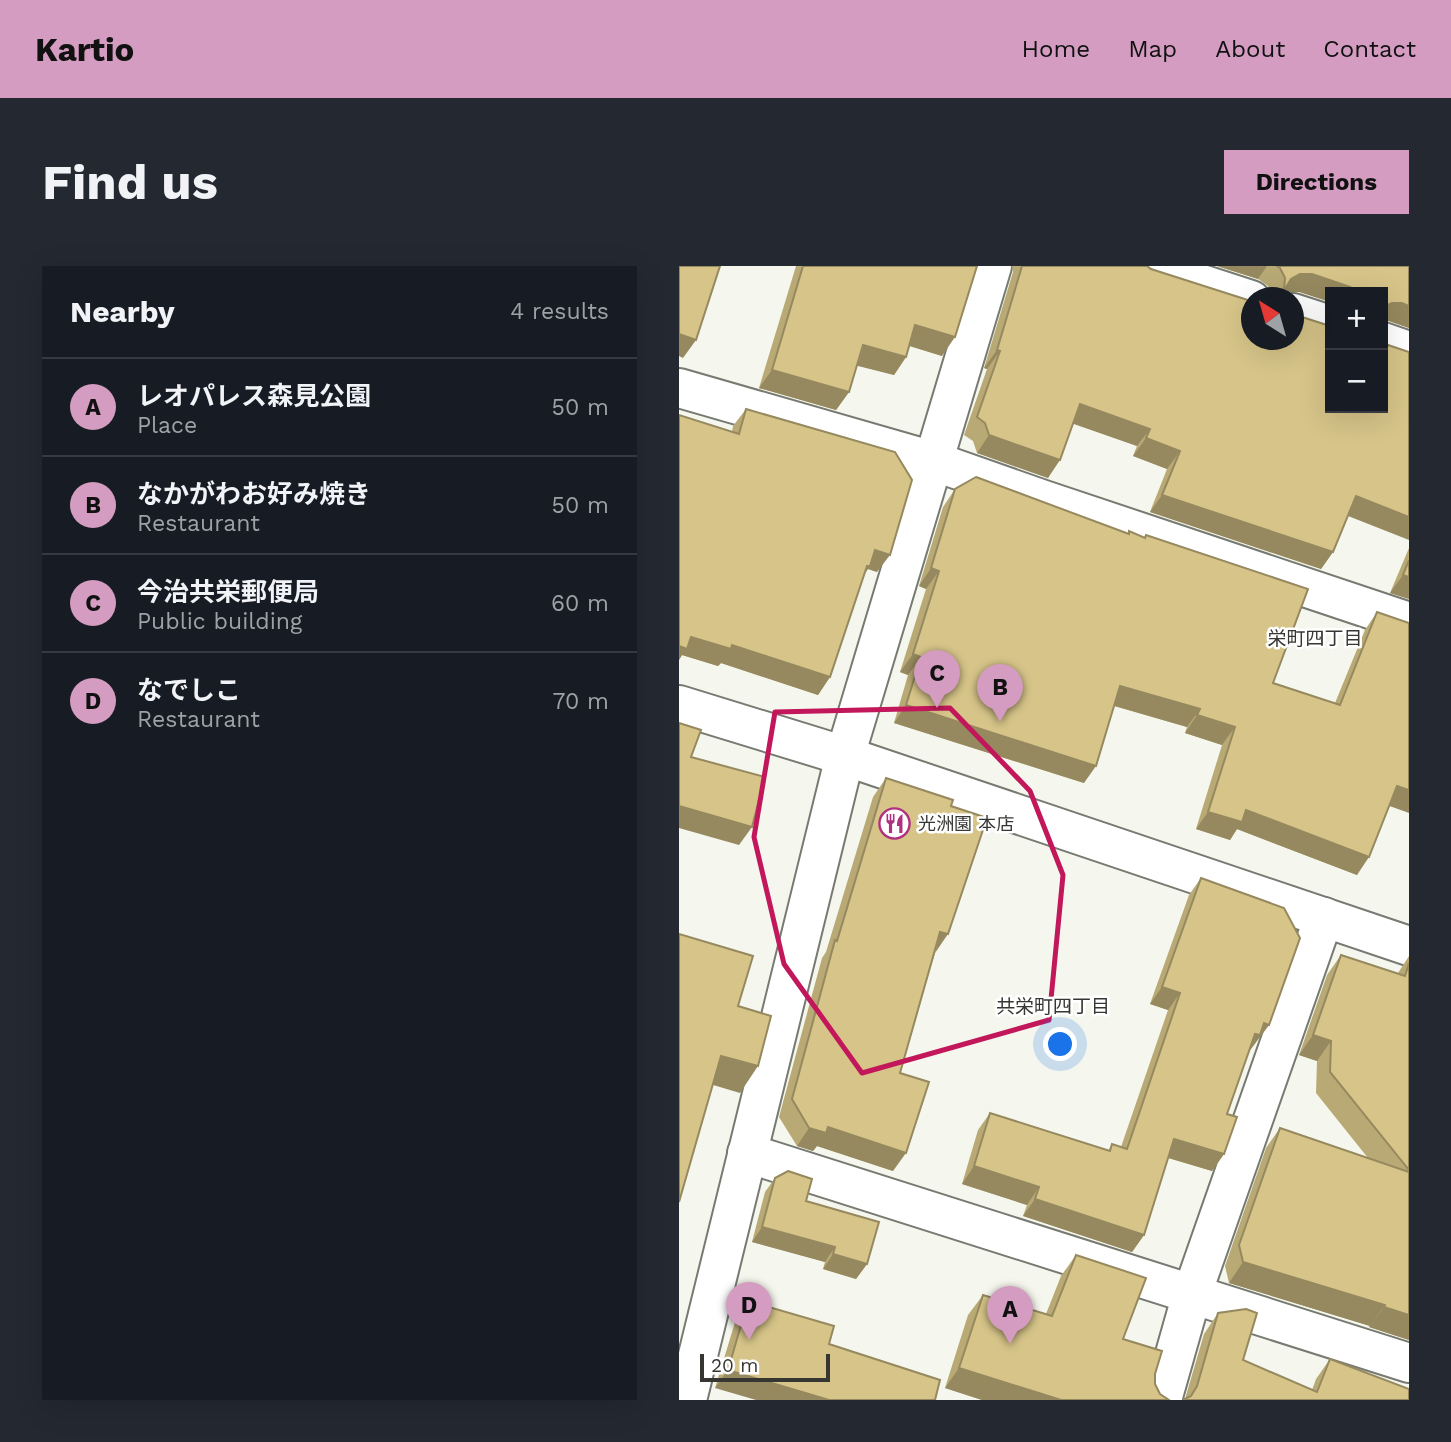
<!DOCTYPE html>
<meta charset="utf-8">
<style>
:root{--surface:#171b24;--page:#242831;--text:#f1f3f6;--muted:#9ea1a6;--line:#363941;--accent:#d39cc0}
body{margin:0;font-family:"Work Sans","Noto Sans JP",sans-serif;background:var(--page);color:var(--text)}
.controls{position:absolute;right:21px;top:21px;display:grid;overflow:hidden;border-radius:0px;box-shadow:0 7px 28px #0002}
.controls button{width:63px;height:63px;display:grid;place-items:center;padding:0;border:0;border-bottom:2px solid var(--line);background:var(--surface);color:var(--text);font:35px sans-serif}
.compass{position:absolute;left:562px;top:21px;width:63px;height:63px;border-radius:50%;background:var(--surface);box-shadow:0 7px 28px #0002;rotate:323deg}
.scale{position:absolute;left:21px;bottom:18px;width:130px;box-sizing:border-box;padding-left:7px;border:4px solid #363733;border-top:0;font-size:19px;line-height:24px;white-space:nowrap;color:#363733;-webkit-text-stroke:5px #fff;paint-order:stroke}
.you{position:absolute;left:382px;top:779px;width:24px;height:24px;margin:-18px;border:5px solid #fff;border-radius:50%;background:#1a73e8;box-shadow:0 0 0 10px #1a73e833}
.badge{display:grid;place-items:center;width:46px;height:46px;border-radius:50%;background:var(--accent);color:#111;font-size:23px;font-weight:700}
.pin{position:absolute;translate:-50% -58px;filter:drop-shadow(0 2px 4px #0008)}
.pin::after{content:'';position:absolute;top:37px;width:24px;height:21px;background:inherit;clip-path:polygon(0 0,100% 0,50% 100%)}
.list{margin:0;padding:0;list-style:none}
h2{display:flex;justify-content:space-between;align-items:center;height:91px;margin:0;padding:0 28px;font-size:30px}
h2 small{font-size:23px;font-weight:400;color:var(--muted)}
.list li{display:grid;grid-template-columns:46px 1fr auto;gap:21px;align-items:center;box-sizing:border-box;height:98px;padding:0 28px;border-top:2px solid var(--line)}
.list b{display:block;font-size:26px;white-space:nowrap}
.list p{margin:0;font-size:23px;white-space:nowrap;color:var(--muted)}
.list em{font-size:23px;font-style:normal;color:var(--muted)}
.map{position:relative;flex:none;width:730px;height:1134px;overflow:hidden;border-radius:0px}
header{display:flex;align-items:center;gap:42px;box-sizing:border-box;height:98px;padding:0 35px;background:var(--accent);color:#111}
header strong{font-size:33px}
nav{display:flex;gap:38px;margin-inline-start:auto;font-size:24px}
.intro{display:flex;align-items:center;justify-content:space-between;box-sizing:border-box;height:168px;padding:0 42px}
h1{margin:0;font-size:49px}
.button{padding:18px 32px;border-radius:0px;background:var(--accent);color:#111;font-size:24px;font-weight:700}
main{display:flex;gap:42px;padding:0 42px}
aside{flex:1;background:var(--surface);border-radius:0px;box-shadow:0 7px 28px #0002}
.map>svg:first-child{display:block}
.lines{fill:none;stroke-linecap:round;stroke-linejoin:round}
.minor-casing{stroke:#777a71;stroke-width:42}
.minor{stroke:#fff;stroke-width:38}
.wall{fill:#b8a975}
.shaded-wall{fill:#96895f}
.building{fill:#d6c488;stroke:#96895f;stroke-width:2}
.marked{fill:none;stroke:#c2185b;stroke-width:5;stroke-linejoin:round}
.labels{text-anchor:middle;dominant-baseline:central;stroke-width:5;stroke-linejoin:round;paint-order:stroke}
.poi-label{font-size:18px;fill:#363733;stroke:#fff;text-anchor:start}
.neighbourhood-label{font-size:19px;fill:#363733;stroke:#fff}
</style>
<header>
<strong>Kartio</strong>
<nav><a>Home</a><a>Map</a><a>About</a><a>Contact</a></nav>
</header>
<div class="intro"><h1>Find us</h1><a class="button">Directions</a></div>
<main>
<aside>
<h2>Nearby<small>4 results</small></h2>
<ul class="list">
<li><span class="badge">A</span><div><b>レオパレス森見公園</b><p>Place</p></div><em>50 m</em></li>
<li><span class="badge">B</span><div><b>なかがわお好み焼き</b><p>Restaurant</p></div><em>50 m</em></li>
<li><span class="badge">C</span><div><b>今治共栄郵便局</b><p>Public building</p></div><em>60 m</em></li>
<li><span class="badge">D</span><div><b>なでしこ</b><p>Restaurant</p></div><em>70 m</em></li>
</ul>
</aside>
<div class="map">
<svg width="730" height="1134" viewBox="0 0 730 1134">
<rect width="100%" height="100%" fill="#f5f7ee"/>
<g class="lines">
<defs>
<g id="minor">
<path d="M467 0 572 34"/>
<path d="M614 47 651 59"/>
<path d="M704 76 730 85"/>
<path d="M0 122 254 195 365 234 730 356"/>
<path d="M0 439 166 490 730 680"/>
<path d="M68 887 730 1097"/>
<path d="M8 1134 166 490 313 0"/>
<path d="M483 1134 513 1028 645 651"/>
</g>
</defs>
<use href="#minor" class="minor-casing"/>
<use href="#minor" class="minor"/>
</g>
<g class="wall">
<path d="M117 0H298L263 90 231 80 227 91 215 109 178 99 170 126 157 144 80 122Z"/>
<path d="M333 0H468L669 249 654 286 642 303 471 246 488 203 454 190 458 180 394 157 369 212 298 187 294 175 285 169 308 103 305 102 334 6Z"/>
<path d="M538 0H730V62L710 55 704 26H609L599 32H593L589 20 579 13Z"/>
<path d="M67 143 198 306 189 303 186 307 151 411 139 429 42 397 39 400 3 389 0 394V149L53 166 54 160Z"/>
<path d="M276 223 465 272 467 269 594 417 656 437 686 364 698 346 710 540 678 609 558 563 551 574 517 563 543 479 506 467 508 461 435 440 405 517 215 457 229 409 221 406 247 323 240 320 264 241Z"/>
<path d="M730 282V333L711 327Z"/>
<path d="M207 512 272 540 256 687 221 807 214 905 138 880 134 885 118 880 100 851 143 692 147 686 194 531Z"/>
<path d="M522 612 590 759 570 785 548 848 545 888 533 905 489 892 465 969 453 986 344 950 348 939 283 918 299 864 311 847 429 885 433 878 442 881 489 744 471 738 510 629Z"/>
<path d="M662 689 719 707 730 690V1074L690 1061 691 1060 550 1017 546 1000 587 882 601 862 689 892 637 827 638 795 620 789 648 709Z"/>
<path d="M96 912 127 935 188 998 177 1013 144 1003 146 996 73 976 86 926Z"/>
<path d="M397 989 444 1073 476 1108V1118L481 1128 490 1134H303L266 1122 289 1049 304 1029 367 1048 382 1010Z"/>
<path d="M69 1035 150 1078 36 1122 57 1053Z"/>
<path d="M539 1047 564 1094 633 1124 637 1113 651 1093 730 1123 506 1133 525 1068Z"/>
</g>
<g class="shaded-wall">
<path d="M538 0H588L579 13Z"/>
<path d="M621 8H633L671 21 667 26H651V36L620 26H609L600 30 612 13Z"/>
<path d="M713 37H723L730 40V62L710 55H704V41Z"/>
<path d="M236 59 276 71 263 90 224 78Z"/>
<path d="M0 68 17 74 4 92 0 90Z"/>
<path d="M184 79 227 91 215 109 171 98Z"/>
<path d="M318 84 321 85 308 103 305 102Z"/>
<path d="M93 104 170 126 157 144 80 122Z"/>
<path d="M401 138 471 163 458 180 389 156Z"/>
<path d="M310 169 381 194 369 212 298 187Z"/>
<path d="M467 172 501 185 488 203 454 190Z"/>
<path d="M483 229 654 286 642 303 471 246Z"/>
<path d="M677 230 730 251V274L664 248Z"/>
<path d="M196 284 211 289 198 306 189 303 178 318Z"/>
<path d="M252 302 260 305 247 323 240 320Z"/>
<path d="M724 309 730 311V333L711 327Z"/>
<path d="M12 371 53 379 151 411 139 429 42 397 39 400 3 389 0 394V380Z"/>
<path d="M234 388 242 391 229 409 221 406Z"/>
<path d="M441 420 521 443 508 461 429 438Z"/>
<path d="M227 439 417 500 405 517 215 457Z"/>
<path d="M518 449 556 461 543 479 506 467Z"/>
<path d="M718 520 730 524V547L705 538Z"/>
<path d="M0 540 73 561 60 579 0 562Z"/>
<path d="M567 544 690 591 678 609 558 563 551 574 517 563 529 546Z"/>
<path d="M261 666 269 668 256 687Z"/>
<path d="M483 721 501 727 489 744 471 738Z"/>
<path d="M585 757 590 759 569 787 576 768Z"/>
<path d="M634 769 652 775 638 795 620 789Z"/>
<path d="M42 790 79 800 61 827 24 816Z"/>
<path d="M149 861 227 887 214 905 138 880 134 885 118 880 130 862Z"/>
<path d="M495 873 545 888 533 905 483 890Z"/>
<path d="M295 900 360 921 348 939 283 918Z"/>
<path d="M356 933 465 969 453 986 344 950Z"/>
<path d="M83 961 156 981 146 996 73 976Z"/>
<path d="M154 988 188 998 177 1013 144 1003Z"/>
<path d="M564 996 706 1039 691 1060 550 1017Z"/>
<path d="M705 1041 730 1049V1074L690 1061Z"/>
<path d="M280 1102 382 1134H303L266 1122Z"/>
<path d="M49 1104 150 1134H77L36 1122Z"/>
</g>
<g class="building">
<path d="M0 0H41L17 74 0 68Z"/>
<path d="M124 0H298L276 71 236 59 227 91 184 79 170 126 93 104Z"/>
<path d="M343 0H468L472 3 572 35V74H614V47L620 50 651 60V142H704V75L709 79 730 86V251L677 230 654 286 483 229 501 185 467 172 471 163 401 138 381 194 310 169 306 157 298 151 321 85 318 84Z"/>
<path d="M598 0H730V40L723 37H713L704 41V26H679L671 21 633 8H621L612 13 606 23 605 32H599L605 24 606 12 601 2Z"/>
<path d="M67 143 216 186 233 214 211 289 196 284 191 300H188L151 411 53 379 52 383 12 371 8 383 0 380V149L60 168Z"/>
<path d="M297 211 450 268V265L466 272 467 269 629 323 594 417 661 439 698 346 730 357V524L718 520 690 591 567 544 563 556 529 546 556 461 518 449 521 443 441 420 417 500 227 439 242 391 234 388 260 305 252 302 276 223Z"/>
<path d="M730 294V311L724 309Z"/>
<path d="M0 457 22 464 12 491 86 511 73 561 0 540Z"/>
<path d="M207 512 274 534 272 540 308 552 269 668 261 666 221 807 250 816 227 887 149 861 147 867 130 862 113 833 156 674 158 675Z"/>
<path d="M522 612 605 642 621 672 590 759 585 757 581 769 576 768 548 848 558 851 545 888 495 873 465 969 356 933 360 921 295 900 311 847 431 885 433 878 448 883 501 727 483 721Z"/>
<path d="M0 668 74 690 59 740 92 750 79 800 42 790 0 936Z"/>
<path d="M662 689 726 710 730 697V904L651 806 652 775 634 769Z"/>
<path d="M601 862 730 906V1049L705 1041 706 1039 564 996 560 979Z"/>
<path d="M109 905 133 913 127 935 200 956 188 998 154 988 156 981 83 961 96 912Z"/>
<path d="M397 989 467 1012 444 1073 483 1085 476 1108V1118L481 1128 490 1134H382L280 1102 304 1029 373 1050Z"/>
<path d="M69 1035 155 1060 150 1078 261 1114 256 1134H150L49 1104Z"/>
<path d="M567 1043 578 1047 564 1094 638 1126 651 1093 730 1123V1134H504L512 1130 518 1120 539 1047Z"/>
</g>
<path class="marked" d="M271 442 351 525 384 609 370 754 183 807 105 698 75 571 96 446Z"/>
<defs>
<symbol id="restaurant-ring" viewBox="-11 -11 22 22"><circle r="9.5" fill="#fff" stroke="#af317f" stroke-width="1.5"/><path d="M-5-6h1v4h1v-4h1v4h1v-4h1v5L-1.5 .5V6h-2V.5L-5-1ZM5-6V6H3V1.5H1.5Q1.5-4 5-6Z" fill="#af317f"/></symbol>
</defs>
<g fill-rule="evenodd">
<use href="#restaurant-ring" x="198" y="540" width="35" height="35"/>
</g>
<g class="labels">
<g class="poi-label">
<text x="239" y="557">光洲園 本店</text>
</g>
<g class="neighbourhood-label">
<text x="636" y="372">栄町四丁目</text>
<text x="374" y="740">共栄町四丁目</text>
</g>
</g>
</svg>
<div class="controls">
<button>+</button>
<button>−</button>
</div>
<svg class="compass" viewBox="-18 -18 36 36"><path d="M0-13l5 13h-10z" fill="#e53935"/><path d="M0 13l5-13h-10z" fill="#9ea1a6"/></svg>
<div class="scale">20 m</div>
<div class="you"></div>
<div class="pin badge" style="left:331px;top:1078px">A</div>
<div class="pin badge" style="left:321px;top:456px">B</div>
<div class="pin badge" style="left:258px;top:442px">C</div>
<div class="pin badge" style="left:70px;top:1074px">D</div>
</div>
</main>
